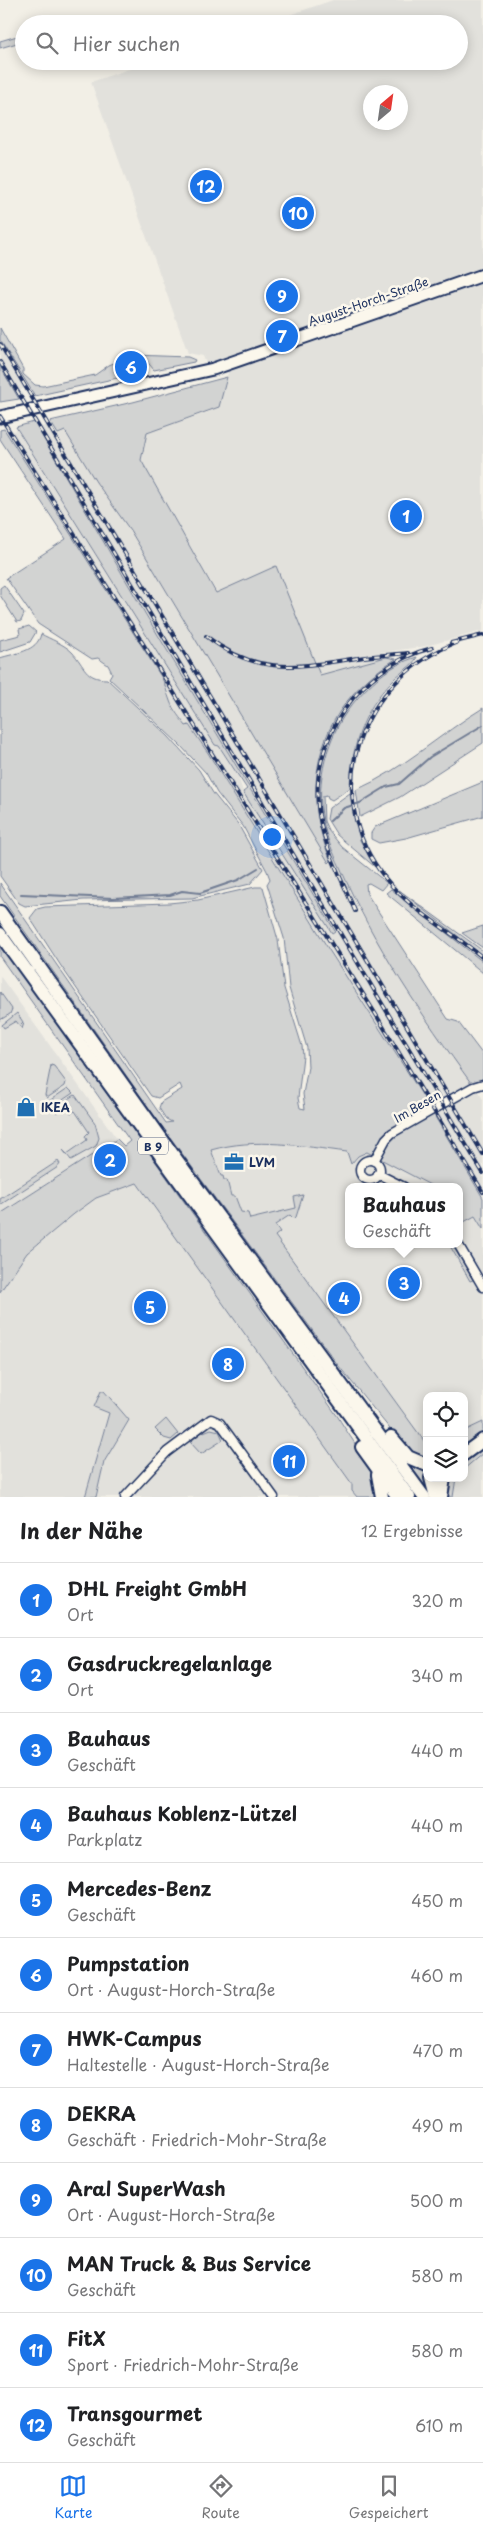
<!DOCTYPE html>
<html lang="de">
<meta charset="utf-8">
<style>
:root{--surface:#fff;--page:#f6f6f6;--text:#202124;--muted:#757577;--line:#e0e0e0;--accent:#1a73e8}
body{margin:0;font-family:"Playpen Sans",sans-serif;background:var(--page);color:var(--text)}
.controls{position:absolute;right:15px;bottom:15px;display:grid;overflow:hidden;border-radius:10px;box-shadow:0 2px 12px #0003}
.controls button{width:45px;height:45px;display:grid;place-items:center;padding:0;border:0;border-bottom:1px solid var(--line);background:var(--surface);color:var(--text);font:25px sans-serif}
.compass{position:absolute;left:363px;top:85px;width:45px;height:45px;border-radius:50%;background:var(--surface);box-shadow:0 2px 12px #0003;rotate:29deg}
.you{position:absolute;left:271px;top:836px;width:18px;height:18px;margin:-12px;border:4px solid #fff;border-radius:50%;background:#1a73e8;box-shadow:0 0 0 8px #1a73e833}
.badge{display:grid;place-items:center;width:32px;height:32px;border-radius:50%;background:var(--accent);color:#fff;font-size:16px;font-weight:700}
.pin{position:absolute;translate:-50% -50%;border:2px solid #fff;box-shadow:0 1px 5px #0006}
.popup{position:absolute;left:345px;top:1183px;width:118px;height:65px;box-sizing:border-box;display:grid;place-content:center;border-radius:10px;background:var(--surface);filter:drop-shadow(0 1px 4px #0005);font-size:16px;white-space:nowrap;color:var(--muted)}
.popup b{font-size:19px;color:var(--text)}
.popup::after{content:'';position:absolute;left:50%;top:100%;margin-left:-10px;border:10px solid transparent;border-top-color:var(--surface)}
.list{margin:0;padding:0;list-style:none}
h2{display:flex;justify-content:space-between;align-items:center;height:65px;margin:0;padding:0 20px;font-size:21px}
h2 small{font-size:16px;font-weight:400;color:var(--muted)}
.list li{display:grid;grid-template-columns:32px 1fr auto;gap:15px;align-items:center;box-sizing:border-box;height:75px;padding:0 20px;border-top:1px solid var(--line)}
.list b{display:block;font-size:19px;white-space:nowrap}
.list p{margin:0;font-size:16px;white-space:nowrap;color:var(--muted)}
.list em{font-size:16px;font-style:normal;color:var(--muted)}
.icon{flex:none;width:28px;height:28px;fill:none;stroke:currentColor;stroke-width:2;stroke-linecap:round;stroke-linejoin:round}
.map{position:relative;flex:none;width:483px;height:1497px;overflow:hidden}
.search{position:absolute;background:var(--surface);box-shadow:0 2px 12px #0003;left:15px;right:15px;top:15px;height:55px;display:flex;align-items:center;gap:12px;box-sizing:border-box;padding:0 18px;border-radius:28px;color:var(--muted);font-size:19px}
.sheet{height:965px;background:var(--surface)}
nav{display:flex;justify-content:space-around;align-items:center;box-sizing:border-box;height:70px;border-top:1px solid var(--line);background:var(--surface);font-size:14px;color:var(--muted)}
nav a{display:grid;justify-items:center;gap:2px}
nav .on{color:var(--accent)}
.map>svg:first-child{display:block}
.built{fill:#e2e1dc;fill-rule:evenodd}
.green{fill:#d2d3d2;stroke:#768198}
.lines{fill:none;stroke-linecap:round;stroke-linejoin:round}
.stream{stroke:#707b93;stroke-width:2}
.minor-casing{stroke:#1b2f5e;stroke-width:11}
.secondary-casing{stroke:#1b2f5e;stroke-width:15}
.trunk-casing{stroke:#1b2f5e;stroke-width:16}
.minor{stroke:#fbf7ec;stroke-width:8}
.secondary{stroke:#fbf7ec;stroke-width:11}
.trunk{stroke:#fbf7ec;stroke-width:12}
.rail-casing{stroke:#1b2f5e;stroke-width:4}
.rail{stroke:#fbf7ec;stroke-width:2;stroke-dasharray:5.5;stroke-linecap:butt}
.labels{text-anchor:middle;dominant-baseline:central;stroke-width:5;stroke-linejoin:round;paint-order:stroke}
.shield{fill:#fbf7ec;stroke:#5e6b89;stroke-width:1}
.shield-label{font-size:11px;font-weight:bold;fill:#1b2f5e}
.street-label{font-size:12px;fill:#1b2f5e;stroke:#fbf7ec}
.poi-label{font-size:12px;font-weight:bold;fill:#1b2f5e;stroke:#fbf7ec;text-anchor:start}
</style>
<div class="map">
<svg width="483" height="1497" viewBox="0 0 483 1497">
<rect width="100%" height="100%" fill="#f2efe6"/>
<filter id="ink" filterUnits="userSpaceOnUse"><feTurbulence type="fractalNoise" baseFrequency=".02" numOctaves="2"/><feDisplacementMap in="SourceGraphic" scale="10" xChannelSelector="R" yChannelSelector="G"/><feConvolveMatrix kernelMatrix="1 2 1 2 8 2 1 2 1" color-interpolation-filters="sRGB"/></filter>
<g filter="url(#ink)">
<g class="built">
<path d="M333 0H483V631L426 646 380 653 381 659 320 676 217 593 140 460 146 433 210 411 225 387 228 372 211 376 203 356 188 353 91 82 152 61H459V24H263ZM370 92H400V122H370Z"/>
<path d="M0 340 27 386 16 393 0 366Z"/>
<path d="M52 424 58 434 65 430 96 482 130 530 311 832 331 861 321 835 315 804 318 764 323 745 339 711 357 689 389 663 396 659 399 664 377 678 360 695 323 770 322 820 329 843 361 914 404 983 483 1099V1198L421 1093 329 950 208 753 189 725 186 727 182 721 170 701 169 693 162 678 6 432 17 430 215 745 219 746 238 776 243 792 332 933 335 930 146 615 37 428Z"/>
<path d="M385 880 482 955 483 962 407 903 391 889Z"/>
<path d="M0 976 117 1139 0 1214V1205L58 1167V1161L0 1199V1020L10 1014 12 1009 0 991ZM75 1095 97 1128 99 1138 68 1159 67 1154 88 1140 90 1132 75 1111 59 1105Z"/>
<path d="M277 1143 347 1152 358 1156 367 1152 434 1187H349V1244H459V1220L462 1223 475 1216 483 1229V1428L464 1440V1396H427V1454L241 1212 235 1196H231L227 1180H224L221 1176 211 1150 235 1144Z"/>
<path d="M137 1183 352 1484V1491L357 1497H96L104 1462 129 1420 104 1391 94 1407 109 1413 85 1497H0V1292L27 1253 74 1214 96 1198Z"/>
<path d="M483 1453V1497H453L456 1478H464V1469Z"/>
</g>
<g class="green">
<path d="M24 34V41L0 48V41Z"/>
<path d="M0 328 23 369V374L35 385 43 386 95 375 109 365 133 355 188 357 195 360 194 362 154 370 145 359 121 365 122 377 35 396 0 340Z"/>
<path d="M0 366 19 399 0 402Z"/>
<path d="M227 377 219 407 147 433 141 460 216 593 276 566 320 675 386 657 396 659C321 703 297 783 331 861L329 863 130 530 96 482 65 431 58 434 50 421 133 402Z"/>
<path d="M34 422 146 615 335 931 332 933 243 792 247 789 219 746 215 745 16 427Z"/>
<path d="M4 429 162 678C166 687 167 693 170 701 173 710 181 719 186 726L189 725 208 753 329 950 421 1093 483 1198V1229L475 1216 462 1223 459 1220V1187H434L367 1152 358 1156 351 1164 347 1152C301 1146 256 1137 211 1150L221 1176H223L224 1180H227L231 1196H235L241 1212 248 1213 250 1219 296 1208 294 1197 303 1195 296 1217 294 1219 290 1215 275 1225 280 1232 275 1236 427 1445V1461L418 1459 394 1434 338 1365 161 1125 0 896V883L166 1123 172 1122 166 1119 159 1108 161 1102 182 1089 180 1084 158 1098 151 1096 61 966 30 918 37 909 45 907 169 903 198 900 255 887H263L278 940 284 988 302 1046 303 1056 298 1098 300 1108 305 1109 303 1094 308 1067 307 1048 289 988 284 938 267 884 270 879 267 871 243 826 217 793 206 773 180 745 109 678 112 673 108 665 98 658 92 659 38 624 6 578 66 539 0 439V430Z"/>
<path d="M4 585 24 614 21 621 17 622 0 595V588Z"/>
<path d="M29 626 36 632 30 642 0 652V640L20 635 19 629Z"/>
<path d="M41 634C50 639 64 644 72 652 85 666 85 679 107 679L168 736 199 770 213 793 238 824 263 869 250 884 192 898 83 900 25 906 19 903 0 876V658C15 653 37 652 41 634Z"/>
<path d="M417 657C413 666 399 673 392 681 363 710 351 748 350 788L332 800 328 798 327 795 323 796 324 821 328 830 342 847 387 883 381 890 369 883 366 884 367 894 448 1019 458 1022 483 1055V1081L471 1083C422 1015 373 944 340 867 333 852 326 837 323 821 315 782 327 736 351 706 369 684 389 665 417 657Z"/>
<path d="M483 708V743L400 797 360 817 356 790C402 770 440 734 483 708Z"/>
<path d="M483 782V816L406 838 379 843 371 839V833L375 827Z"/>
<path d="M350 793 360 840 375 867 337 835 327 819 329 808Z"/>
<path d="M391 889 483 962V973L386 893Z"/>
<path d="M399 890 483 951V956Z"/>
<path d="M483 926V948L462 933Z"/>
<path d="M0 944 338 1417C353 1443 375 1467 378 1497H357L352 1491V1484L137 1183 96 1198 74 1214 27 1253 0 1292V1214L117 1139 124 1146 130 1141 0 957Z"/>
<path d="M0 992 12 1009 10 1014 0 1020Z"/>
<path d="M17 1013 23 1022 21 1024 24 1023 22 1029 16 1021 4 1028 2 1025Z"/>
<path d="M51 1065 54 1066 66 1082 65 1086 47 1098 45 1095Z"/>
<path d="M68 1088 73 1093 54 1106 57 1113 49 1101Z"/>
<path d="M75 1095 95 1123 99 1138 96 1146 71 1160 63 1150 67 1154 87 1140 85 1136 89 1132 75 1111 71 1113 67 1109 63 1112 59 1105Z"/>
<path d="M58 1161 60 1164 58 1167 0 1205V1199Z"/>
<path d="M449 1244H452L473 1280 470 1281Z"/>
<path d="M101 1391H104L129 1420 104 1462 96 1497H85L109 1413 94 1407Z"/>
<path d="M166 1419 178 1434 171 1440 164 1438 155 1429Z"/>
<path d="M483 1422V1435L464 1448V1431Z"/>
<path d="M211 1429 219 1431 223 1440 201 1454 190 1442 201 1433Z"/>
<path d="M483 1446V1453L464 1469V1459Z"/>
<path d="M401 1457 427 1474 432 1497Z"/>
<path d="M448 1478H456L453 1497H445Z"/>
</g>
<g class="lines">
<g class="stream">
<path d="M330 821 344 808 360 803 386 787 399 784 430 757 483 725"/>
<path d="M21 894 113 898 170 895 182 891 200 893 238 880 258 868"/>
</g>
<defs>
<g id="minor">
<circle cx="370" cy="1170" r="10"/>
<path d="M374 1161 386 1139 392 1133 473 1087 483 1084"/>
<path d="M378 1174 404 1187"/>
<path d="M458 1244 483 1287"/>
<path d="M125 1497 167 1452 211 1419 220 1423 274 1497"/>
</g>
<path id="secondary" d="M0 417 213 369 483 275"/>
<g id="trunk">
<path d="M0 912 173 1155 424 1497"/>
<path d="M0 934 409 1497"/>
<path d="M391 1437 408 1457 427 1465"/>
<path d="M362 1447 398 1497"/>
<path d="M464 1454 483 1440"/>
<path d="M378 1475 382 1497"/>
<path d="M431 1478 436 1497"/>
<path d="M441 1497 444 1478"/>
</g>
</defs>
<use href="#minor" class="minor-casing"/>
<use href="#secondary" class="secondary-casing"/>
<use href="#trunk" class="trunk-casing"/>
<use href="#minor" class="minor"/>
<use href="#secondary" class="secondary"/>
<use href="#trunk" class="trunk"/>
<defs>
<g id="rail">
<path d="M0 344 483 1154"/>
<path d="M0 362 483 1173"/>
<path d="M0 416 375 1013 483 1192"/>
<path d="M206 636C258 677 298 667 358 658 375 655 391 655 408 653"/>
<path d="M458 642C359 680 317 793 386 879 412 912 452 931 483 958"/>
<path d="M451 643 483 635"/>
<path d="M355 911C342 880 325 848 319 815 308 740 359 666 432 648"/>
</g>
</defs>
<use href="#rail" class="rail-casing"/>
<use href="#rail" class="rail"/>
</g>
</g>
<defs>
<symbol id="shop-bare" viewBox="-9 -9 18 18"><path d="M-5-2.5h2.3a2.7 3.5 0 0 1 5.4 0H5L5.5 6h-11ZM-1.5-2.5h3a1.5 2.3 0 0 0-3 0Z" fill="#1f6fb2" stroke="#fbf7ec" stroke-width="2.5" paint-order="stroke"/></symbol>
<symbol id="office-bare" viewBox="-9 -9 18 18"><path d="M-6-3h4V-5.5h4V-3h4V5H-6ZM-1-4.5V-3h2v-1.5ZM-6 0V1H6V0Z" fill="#1f6fb2" stroke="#fbf7ec" stroke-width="2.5" paint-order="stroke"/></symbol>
</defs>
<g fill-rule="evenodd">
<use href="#shop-bare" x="12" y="1093" width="28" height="28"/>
<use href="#office-bare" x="220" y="1148" width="28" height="28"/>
</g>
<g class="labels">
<rect class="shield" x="138" y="1137.5" width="30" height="17" rx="4"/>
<g class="shield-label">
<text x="153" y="1146">B 9</text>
</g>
<g class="street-label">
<text transform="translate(368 301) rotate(-19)">August-Horch-Straße</text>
<text transform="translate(417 1106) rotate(-30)">Im Besen</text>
</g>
<g class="poi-label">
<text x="41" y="1107">IKEA</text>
<text x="249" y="1162">LVM</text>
</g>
</g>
</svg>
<div class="controls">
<button><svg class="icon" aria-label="locate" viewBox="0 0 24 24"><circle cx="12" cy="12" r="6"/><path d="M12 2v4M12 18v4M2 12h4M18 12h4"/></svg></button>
<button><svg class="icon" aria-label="layers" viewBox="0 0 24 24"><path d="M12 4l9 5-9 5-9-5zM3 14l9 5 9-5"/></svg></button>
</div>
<svg class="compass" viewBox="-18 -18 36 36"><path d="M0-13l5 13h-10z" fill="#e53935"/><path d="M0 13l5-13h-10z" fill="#757577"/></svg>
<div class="you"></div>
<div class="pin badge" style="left:406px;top:516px">1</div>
<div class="pin badge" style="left:110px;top:1160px">2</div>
<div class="pin badge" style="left:404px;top:1283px">3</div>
<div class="popup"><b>Bauhaus</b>Geschäft</div>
<div class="pin badge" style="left:344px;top:1298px">4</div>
<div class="pin badge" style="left:150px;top:1307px">5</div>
<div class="pin badge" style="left:131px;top:367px">6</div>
<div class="pin badge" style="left:282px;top:336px">7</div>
<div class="pin badge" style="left:228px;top:1364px">8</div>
<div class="pin badge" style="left:282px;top:296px">9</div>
<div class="pin badge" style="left:298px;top:213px">10</div>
<div class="pin badge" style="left:289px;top:1461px">11</div>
<div class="pin badge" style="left:206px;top:186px">12</div>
<div class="search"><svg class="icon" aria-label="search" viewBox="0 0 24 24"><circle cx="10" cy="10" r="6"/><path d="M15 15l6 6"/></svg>Hier suchen</div>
</div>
<section class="sheet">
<h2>In der Nähe<small>12 Ergebnisse</small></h2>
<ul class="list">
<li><span class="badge">1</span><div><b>DHL Freight GmbH</b><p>Ort</p></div><em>320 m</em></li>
<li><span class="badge">2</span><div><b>Gasdruckregelanlage</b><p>Ort</p></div><em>340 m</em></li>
<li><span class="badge">3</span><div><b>Bauhaus</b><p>Geschäft</p></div><em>440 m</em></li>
<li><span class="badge">4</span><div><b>Bauhaus Koblenz-Lützel</b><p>Parkplatz</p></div><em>440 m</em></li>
<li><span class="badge">5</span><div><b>Mercedes-Benz</b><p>Geschäft</p></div><em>450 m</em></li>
<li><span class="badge">6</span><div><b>Pumpstation</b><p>Ort · August-Horch-Straße</p></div><em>460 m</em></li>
<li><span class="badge">7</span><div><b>HWK-Campus</b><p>Haltestelle · August-Horch-Straße</p></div><em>470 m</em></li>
<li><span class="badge">8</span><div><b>DEKRA</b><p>Geschäft · Friedrich-Mohr-Straße</p></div><em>490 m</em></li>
<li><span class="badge">9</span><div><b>Aral SuperWash</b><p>Ort · August-Horch-Straße</p></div><em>500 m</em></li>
<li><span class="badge">10</span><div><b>MAN Truck &amp; Bus Service</b><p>Geschäft</p></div><em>580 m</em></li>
<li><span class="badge">11</span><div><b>FitX</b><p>Sport · Friedrich-Mohr-Straße</p></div><em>580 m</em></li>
<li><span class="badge">12</span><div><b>Transgourmet</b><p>Geschäft</p></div><em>610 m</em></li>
</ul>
</section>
<nav>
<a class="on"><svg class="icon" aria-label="map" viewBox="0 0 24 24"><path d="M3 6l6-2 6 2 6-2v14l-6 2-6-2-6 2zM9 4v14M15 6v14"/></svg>Karte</a>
<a><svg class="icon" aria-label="directions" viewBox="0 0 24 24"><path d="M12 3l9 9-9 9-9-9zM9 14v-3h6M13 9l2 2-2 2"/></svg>Route</a>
<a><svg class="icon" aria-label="saved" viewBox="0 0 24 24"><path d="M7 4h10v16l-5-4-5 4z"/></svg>Gespeichert</a>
</nav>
